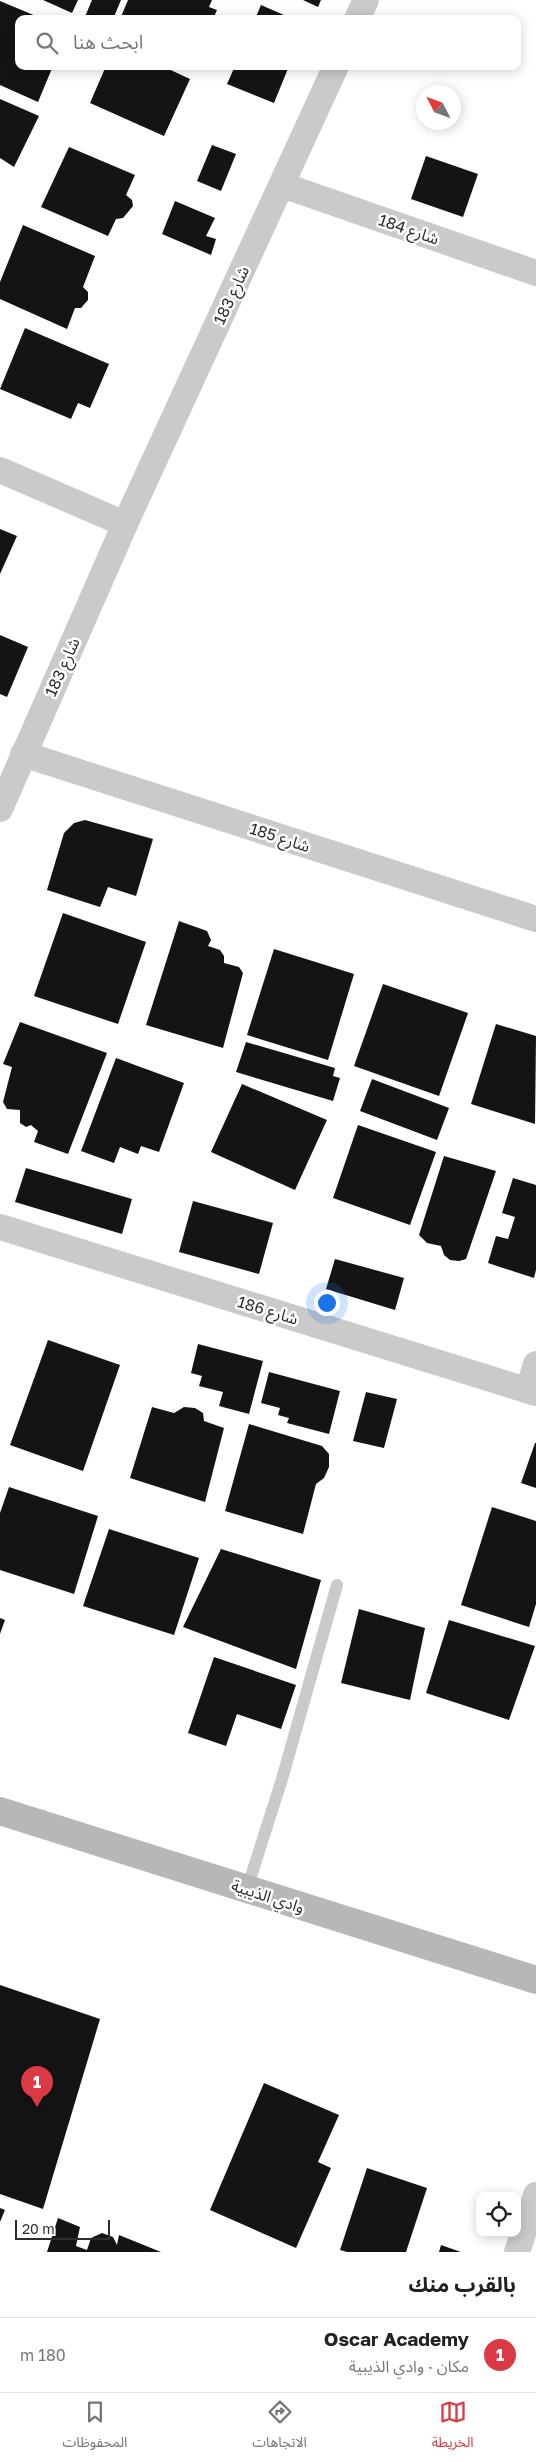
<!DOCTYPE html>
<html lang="ar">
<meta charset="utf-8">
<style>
:root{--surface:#fff;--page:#f2f2f2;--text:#222;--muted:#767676;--line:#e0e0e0;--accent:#db3944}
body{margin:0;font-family:"Golos Text","Noto Sans Arabic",sans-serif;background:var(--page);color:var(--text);direction:rtl}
.controls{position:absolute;right:15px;bottom:15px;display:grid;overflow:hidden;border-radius:10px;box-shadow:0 2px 12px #0003}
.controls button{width:45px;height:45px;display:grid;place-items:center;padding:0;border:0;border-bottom:1px solid var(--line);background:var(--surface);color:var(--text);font:25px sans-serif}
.compass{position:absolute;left:416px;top:85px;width:45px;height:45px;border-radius:50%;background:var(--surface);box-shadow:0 2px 12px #0003;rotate:312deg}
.scale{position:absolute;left:15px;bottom:12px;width:95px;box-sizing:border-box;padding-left:5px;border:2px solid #2d2d2d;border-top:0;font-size:14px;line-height:18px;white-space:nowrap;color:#2d2d2d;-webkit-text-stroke:4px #fff;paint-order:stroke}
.you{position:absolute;left:326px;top:1302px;width:18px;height:18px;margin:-12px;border:4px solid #fff;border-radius:50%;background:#1a73e8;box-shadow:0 0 0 8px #1a73e833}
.badge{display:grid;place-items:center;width:32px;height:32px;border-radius:50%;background:var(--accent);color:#fff;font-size:16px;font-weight:700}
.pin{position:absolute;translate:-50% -41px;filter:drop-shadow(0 1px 2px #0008)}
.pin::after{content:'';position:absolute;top:26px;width:18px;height:15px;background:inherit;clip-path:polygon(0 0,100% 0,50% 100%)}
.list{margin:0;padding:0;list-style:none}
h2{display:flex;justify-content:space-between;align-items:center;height:65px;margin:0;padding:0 20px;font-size:21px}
h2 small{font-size:16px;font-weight:400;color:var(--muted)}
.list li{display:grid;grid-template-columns:32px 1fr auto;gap:15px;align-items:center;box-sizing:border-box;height:75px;padding:0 20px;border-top:1px solid var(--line)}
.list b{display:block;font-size:19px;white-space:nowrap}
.list p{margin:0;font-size:16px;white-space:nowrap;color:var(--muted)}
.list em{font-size:16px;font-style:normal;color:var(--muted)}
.icon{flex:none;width:28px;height:28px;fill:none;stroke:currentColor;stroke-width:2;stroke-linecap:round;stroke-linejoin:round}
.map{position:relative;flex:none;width:536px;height:2252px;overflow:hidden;direction:ltr}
.search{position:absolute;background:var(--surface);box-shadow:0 2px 12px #0003;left:15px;right:15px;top:15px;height:55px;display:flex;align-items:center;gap:12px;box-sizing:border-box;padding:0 18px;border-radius:10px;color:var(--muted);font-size:19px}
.sheet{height:140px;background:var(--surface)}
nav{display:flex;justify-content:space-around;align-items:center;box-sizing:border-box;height:70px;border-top:1px solid var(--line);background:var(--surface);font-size:14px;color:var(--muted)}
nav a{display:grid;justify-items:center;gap:2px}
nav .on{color:var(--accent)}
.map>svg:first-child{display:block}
.building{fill:#141414}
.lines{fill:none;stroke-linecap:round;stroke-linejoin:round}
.lane{stroke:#cacaca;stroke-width:12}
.street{stroke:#cacaca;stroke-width:26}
.secondary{stroke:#b7b7b7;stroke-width:28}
.labels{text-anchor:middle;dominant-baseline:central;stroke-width:5;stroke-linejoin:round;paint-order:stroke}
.street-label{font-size:16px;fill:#2d2d2d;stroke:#fff}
</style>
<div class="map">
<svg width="536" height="2252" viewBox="0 0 536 2252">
<rect width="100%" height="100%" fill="#fff"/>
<g class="building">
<path d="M43 0H78L72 13Z"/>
<path d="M92 0H121L113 19H84Z"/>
<path d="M128 0H212L209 7 217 10 213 19H120Z"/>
<path d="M303 0H321L318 7Z"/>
<path d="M0 1 43 19H19V66H53L38 102 0 85Z"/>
<path d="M261 5 293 19H255Z"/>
<path d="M106 66H162L190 79 164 136 90 103Z"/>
<path d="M235 66H289L274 103 227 84Z"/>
<path d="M0 99 39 116 14 167 0 158Z"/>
<path d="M212 145 236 154 221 191 197 181Z"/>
<path d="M69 147 135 175 126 195 132 200 133 206 123 218 116 219 108 236 41 207Z"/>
<path d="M426 156 478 174 463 217 411 199Z"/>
<path d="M175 201 215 218 206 236 216 239 211 255 162 234Z"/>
<path d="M23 225 95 256 83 287 88 292V300L81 308H75L67 329 0 299V282Z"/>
<path d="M25 328 109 364 90 408 78 403 71 419 0 389Z"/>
<path d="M0 529 17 536 0 574Z"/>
<path d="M0 635 28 647 7 697 0 694Z"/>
<path d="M85 820 153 839 136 896 108 887 100 907 47 890 64 833 74 823Z"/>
<path d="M63 913 146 942 118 1024 34 996Z"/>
<path d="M179 921 207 931 211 940 208 946 220 950 224 956V963L239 967 243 973 223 1048 146 1025Z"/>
<path d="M274 949 354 974 328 1060 247 1035Z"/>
<path d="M383 984 468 1013 439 1096 354 1066Z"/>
<path d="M20 1022 107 1053 68 1154 34 1142 38 1131 31 1125 26 1127 20 1123V1110L7 1109 3 1102 12 1067 3 1064Z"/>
<path d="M496 1024 536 1036 535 1124 471 1104Z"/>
<path d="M246 1042 335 1068 333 1076 340 1078 333 1101 236 1072Z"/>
<path d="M116 1058 184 1083 159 1152 141 1146 138 1154 120 1147 114 1163 81 1151Z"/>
<path d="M372 1079 449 1108 437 1140 360 1111Z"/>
<path d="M242 1084 327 1120 295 1190 211 1152Z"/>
<path d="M358 1125 436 1152 410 1225 333 1198Z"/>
<path d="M444 1156 496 1171 466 1259 459 1261 450 1260 444 1255 441 1246 427 1243 419 1235Z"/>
<path d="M26 1168 132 1199 122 1234 15 1202Z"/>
<path d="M513 1178 536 1185V1270L534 1278 488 1263 496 1236 508 1239 515 1217 502 1213Z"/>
<path d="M193 1201 273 1223 259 1274 179 1252Z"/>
<path d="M335 1259 404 1278 395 1310 326 1289Z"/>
<path d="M48 1340 120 1365 83 1471 10 1445Z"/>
<path d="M198 1344 263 1361 249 1414 219 1406 223 1392 199 1386 202 1376 191 1373Z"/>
<path d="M269 1372 340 1391 329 1434 287 1423 289 1418 278 1415 280 1408 261 1403Z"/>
<path d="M366 1392 397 1399 384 1448 353 1441Z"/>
<path d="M152 1407 174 1413 184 1407 195 1408 203 1413 204 1421 224 1428 205 1502 130 1478Z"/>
<path d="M249 1424 322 1446 329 1454V1467L324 1478 316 1484 303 1534 225 1511Z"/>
<path d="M535 1443H536V1488L521 1483Z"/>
<path d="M9 1487 98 1516 74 1594 0 1570V1513Z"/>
<path d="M492 1507 536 1521V1604L529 1627 461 1605Z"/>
<path d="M109 1529 199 1558 174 1635 83 1606Z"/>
<path d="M221 1549 321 1580 296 1669 183 1627Z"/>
<path d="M359 1609 425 1628 410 1700 341 1683Z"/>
<path d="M0 1618 5 1620 0 1634Z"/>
<path d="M449 1620 535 1646 509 1720 426 1693Z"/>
<path d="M214 1657 296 1685 281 1729 237 1714 226 1746 188 1733Z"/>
<path d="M0 1985 100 2019 43 2209 0 2194Z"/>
<path d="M264 2083 339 2115 318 2162 331 2168 296 2248 210 2210Z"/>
<path d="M367 2168 427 2188 406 2252H347L340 2250Z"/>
<path d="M0 2208 5 2210 0 2222Z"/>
<path d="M58 2218 80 2227 76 2246 87 2250 91 2238 102 2233 113 2237 117 2245 119 2235 161 2252H47Z"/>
<path d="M441 2245 461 2252H439Z"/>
</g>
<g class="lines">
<path class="lane" d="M247 1889 282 1779 337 1585"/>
<g class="street">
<path d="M357 19 366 0"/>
<path d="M282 185 536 273"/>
<path d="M0 470 125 524"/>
<path d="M23 754 536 919"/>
<path d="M0 809 125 524 336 66"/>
<path d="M0 1227 536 1393"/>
<path d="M528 1390 536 1364"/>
<path d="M517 2252 536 2195"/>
</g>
<path class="secondary" d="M0 1811 536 1980"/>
</g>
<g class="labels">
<g class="street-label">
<text transform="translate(409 229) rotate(19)">شارع 184</text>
<text transform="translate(231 295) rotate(-65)">شارع 183</text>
<text transform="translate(62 667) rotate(-66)">شارع 183</text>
<text transform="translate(280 837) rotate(18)">شارع 185</text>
<text transform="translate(268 1310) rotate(17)">شارع 186</text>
<text transform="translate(268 1896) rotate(18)">وادي الذيبية</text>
</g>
</g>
</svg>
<div class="controls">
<button><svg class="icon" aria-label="locate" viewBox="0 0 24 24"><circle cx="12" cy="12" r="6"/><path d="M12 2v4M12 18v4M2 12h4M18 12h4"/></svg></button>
</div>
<svg class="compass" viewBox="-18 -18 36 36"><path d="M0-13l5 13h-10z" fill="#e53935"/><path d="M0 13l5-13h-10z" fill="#767676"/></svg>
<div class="scale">20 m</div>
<div class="you"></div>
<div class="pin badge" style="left:37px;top:2107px">1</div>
<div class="search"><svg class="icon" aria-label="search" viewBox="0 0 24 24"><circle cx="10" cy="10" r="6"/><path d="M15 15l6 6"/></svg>ابحث هنا</div>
</div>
<section class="sheet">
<h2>بالقرب منك<small></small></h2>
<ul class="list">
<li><span class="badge">1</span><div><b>Oscar Academy</b><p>مكان · وادي الذيبية</p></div><em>180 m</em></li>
</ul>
</section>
<nav>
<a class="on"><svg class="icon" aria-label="map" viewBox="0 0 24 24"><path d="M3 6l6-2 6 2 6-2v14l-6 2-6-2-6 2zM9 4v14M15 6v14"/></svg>الخريطة</a>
<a><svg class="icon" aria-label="directions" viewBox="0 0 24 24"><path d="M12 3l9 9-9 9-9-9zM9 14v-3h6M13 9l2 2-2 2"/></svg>الاتجاهات</a>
<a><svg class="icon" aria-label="saved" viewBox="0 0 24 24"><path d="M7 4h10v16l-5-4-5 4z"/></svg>المحفوظات</a>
</nav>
